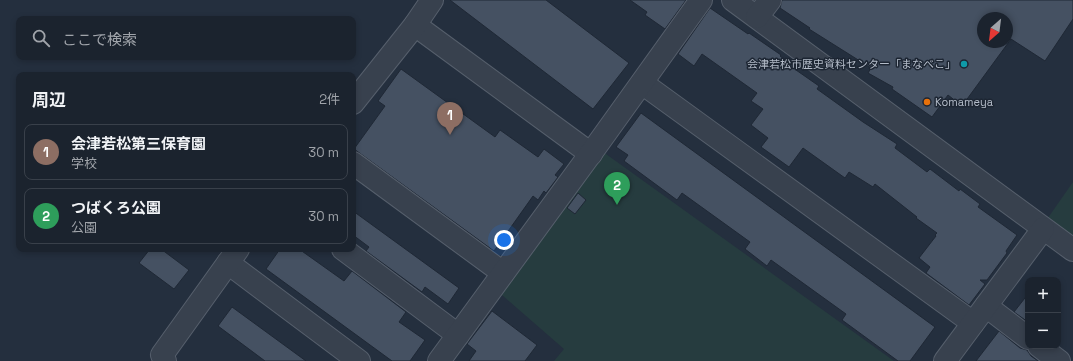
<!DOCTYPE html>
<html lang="ja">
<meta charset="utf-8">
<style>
:root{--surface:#1b232e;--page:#282f3a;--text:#f1f3f6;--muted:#a0a4aa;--line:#39404a;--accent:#8ab4f8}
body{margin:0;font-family:"Space Grotesk","Noto Sans JP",sans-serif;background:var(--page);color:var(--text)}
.controls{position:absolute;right:12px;bottom:12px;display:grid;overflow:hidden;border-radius:8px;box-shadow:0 2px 6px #0003}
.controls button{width:36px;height:36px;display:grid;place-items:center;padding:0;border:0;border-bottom:1px solid var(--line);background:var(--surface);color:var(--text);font:20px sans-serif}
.compass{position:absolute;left:977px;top:12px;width:36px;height:36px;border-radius:50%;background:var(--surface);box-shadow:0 2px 6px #0003;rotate:208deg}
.you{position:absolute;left:504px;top:240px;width:14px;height:14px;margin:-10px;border:3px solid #fff;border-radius:50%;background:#1a73e8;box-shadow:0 0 0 6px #1a73e833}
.badge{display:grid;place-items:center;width:26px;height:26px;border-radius:50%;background:var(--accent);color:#fff;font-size:13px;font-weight:700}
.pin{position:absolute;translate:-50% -33px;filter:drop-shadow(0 1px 2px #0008)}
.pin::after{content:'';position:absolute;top:21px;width:14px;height:12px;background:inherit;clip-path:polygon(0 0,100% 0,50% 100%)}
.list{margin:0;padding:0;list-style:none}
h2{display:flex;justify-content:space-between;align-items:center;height:52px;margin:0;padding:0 16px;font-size:17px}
h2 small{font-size:13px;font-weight:400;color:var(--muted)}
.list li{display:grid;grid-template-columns:26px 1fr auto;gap:12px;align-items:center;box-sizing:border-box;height:56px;margin:0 8px 8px;padding:0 8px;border:1px solid var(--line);border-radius:8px}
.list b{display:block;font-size:15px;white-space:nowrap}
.list p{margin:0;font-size:13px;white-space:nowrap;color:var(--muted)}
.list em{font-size:13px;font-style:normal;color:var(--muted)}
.icon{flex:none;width:22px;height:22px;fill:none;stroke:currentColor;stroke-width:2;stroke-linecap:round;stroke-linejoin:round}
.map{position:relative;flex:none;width:1073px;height:361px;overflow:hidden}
.search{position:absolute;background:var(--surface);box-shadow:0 2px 6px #0003;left:16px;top:16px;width:340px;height:44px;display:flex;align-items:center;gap:10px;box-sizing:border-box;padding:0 14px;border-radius:8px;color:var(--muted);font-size:15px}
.panel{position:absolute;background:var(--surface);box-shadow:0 2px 6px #0003;left:16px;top:72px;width:340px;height:180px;border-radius:8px}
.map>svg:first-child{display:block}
.green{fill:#263c3f}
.building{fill:#455162;stroke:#1f2835;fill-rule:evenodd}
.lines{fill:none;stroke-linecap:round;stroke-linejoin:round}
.minor-casing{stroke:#565f6c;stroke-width:24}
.minor{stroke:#38414e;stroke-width:22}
.culture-dot{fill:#0f9aa8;stroke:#1d2633;stroke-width:1.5}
.food-dot{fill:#e8710a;stroke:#1d2633;stroke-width:1.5}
.labels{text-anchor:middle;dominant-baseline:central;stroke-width:3;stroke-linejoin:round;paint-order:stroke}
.poi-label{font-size:11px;fill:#b4bcc9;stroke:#1d2633;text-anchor:end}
</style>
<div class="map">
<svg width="1073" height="361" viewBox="0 0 1073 361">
<rect width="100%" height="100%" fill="#242f3e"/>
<g class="green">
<path d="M599 149 894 361H554L564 349 495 289Z"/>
<path d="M1073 182V246L1043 225Z"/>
</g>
<g class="building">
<path d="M450 0H546L629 63 593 109Z"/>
<path d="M630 0H686L665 29 645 15 647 12Z"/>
<path d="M782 0H1073V19L1045 61 1011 39 962 106 948 95 932 117 892 89 893 87 868 73 871 68 809 29 810 28 780 8ZM983 18H1007V42H983Z"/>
<path d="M710 8 748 34 749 33 781 55 780 56 797 69 796 70 819 86 817 89 863 122 897 144 895 148 927 172 930 169 959 191 960 189 980 204 978 207 1017 235 1006 251 1007 253 987 280H980L985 284 969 305 926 273 930 267 919 258 936 236 935 235 937 233 916 218 917 217 875 184 873 187 849 172 845 178 803 148 789 167 761 147 768 138 751 125 763 109 751 101 757 93 702 54 694 66 678 54Z"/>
<path d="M401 69 495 137 500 130 538 157 544 149 564 164 555 175 558 177 546 193 544 191 538 200 533 196 494 251 354 149 385 106 378 101Z"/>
<path d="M641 113 935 327 910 361H898L842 320 846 314 771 260 767 266 745 249 750 242 682 193 677 200 624 161 628 155 616 147Z"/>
<path d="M578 193 586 200 575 214 567 208Z"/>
<path d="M353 211 459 288 448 304 425 287 422 292 366 251 369 247 353 235Z"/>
<path d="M150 249H161L189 270 174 289 139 263Z"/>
<path d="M280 249H299L344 281 352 271 406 312 399 322 425 340 410 361H392L266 269Z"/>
<path d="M1028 294V322L1014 312Z"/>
<path d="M232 307 306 361H265L218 326Z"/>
<path d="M492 311 537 345 525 361H469L476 351 467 344Z"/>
<path d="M999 331 1020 348 1027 350 1031 356 1038 361H976Z"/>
</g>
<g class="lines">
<defs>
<g id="minor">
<path d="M733 0 1073 250"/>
<path d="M757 17 770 0"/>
<path d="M415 25 591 154"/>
<path d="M642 83 973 323"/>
<path d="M353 103 415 25 432 0"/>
<path d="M353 163 503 273"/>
<path d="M343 249 458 335"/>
<path d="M228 263 359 361"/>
<path d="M986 306 1028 338"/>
<path d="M1039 346 1059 361"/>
<path d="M165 361 162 355 238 249"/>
<path d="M439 361 597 145 701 0"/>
<path d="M945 361 1043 229"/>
</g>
</defs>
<use href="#minor" class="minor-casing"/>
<use href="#minor" class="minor"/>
</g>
<circle class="culture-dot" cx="964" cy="64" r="4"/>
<circle class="food-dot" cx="927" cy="102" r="4"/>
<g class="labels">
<g class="poi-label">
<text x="956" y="64">会津若松市歴史資料センター「まなべこ」</text>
<text x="935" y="102" text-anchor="start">Komameya</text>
</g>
</g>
</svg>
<div class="controls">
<button>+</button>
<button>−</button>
</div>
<svg class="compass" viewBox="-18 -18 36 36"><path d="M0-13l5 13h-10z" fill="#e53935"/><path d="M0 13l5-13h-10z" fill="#a0a4aa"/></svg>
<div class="you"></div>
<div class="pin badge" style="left:450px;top:135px;background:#8d6e63">1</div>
<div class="pin badge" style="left:617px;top:205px;background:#2e9e5b">2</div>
<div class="search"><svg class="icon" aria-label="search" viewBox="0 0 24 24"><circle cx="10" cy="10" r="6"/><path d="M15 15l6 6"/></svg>ここで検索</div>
<section class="panel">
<h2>周辺<small>2件</small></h2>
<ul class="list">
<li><span class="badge" style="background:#8d6e63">1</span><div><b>会津若松第三保育園</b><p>学校</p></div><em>30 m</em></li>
<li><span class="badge" style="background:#2e9e5b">2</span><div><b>つばくろ公園</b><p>公園</p></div><em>30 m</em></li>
</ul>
</section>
</div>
